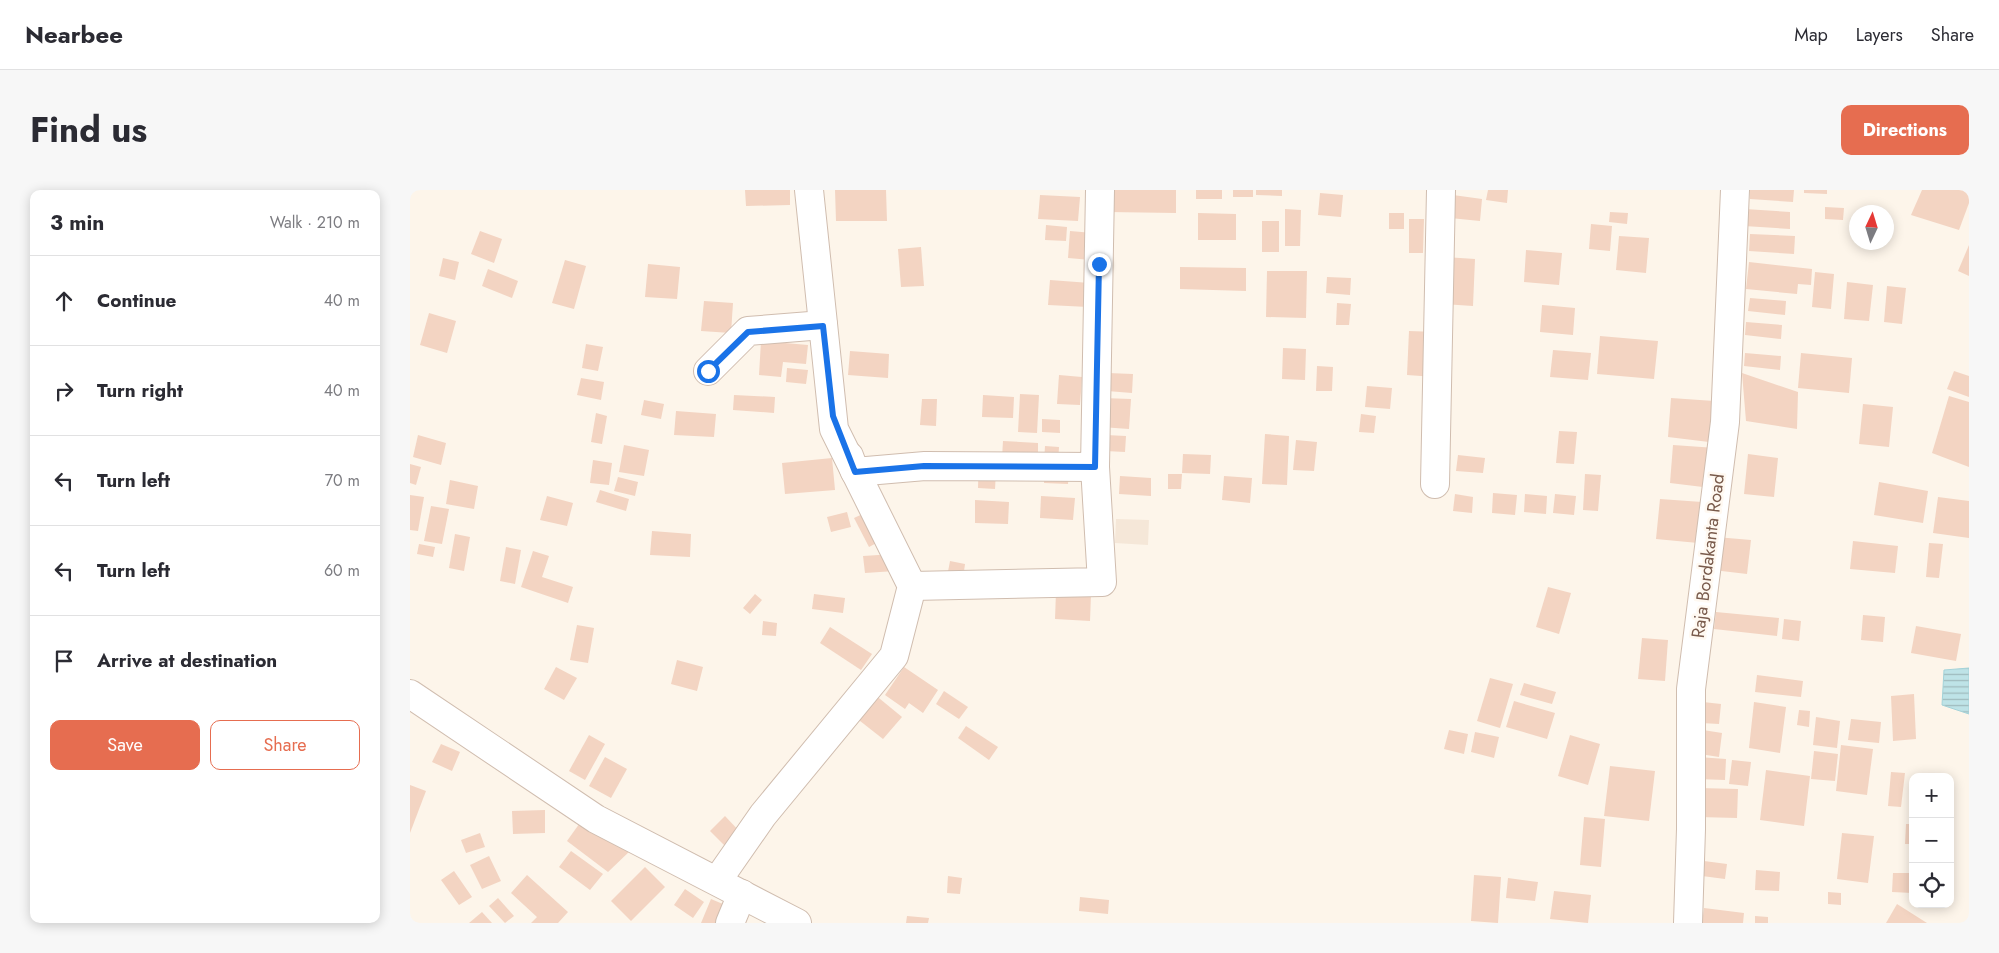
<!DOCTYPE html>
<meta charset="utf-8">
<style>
:root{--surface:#fff;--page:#f7f7f7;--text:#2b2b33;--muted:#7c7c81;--line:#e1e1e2;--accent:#e66d50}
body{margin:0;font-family:Jost,sans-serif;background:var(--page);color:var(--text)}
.controls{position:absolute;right:15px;bottom:15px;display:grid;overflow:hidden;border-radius:10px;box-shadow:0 2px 12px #0003}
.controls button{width:45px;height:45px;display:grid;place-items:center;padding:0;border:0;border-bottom:1px solid var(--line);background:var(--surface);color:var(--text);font:25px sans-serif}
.compass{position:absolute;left:1439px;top:15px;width:45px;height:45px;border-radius:50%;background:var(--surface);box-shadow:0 2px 12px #0003;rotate:4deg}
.stop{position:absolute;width:15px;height:15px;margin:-11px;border:4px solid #1a73e8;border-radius:50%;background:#fff}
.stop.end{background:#1a73e8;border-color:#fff;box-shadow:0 1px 5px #0008}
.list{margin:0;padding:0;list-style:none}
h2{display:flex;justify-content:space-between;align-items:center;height:65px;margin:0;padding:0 20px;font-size:21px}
h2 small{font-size:16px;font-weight:400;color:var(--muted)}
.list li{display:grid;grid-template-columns:32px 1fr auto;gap:15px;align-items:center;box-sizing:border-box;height:90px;padding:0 20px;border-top:1px solid var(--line)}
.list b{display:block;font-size:19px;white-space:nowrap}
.list em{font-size:16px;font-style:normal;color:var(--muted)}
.actions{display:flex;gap:10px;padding:15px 20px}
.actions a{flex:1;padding:11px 0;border:1px solid var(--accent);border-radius:10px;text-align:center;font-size:18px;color:var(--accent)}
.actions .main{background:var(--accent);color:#fff}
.icon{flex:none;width:28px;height:28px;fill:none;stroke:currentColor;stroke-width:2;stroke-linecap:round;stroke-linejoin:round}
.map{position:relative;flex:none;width:1559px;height:733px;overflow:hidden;border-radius:10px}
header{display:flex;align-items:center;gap:30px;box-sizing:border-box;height:70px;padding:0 25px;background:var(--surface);border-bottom:1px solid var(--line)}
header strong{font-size:24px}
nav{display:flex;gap:28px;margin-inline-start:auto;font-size:18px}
.intro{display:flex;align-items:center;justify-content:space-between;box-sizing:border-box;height:120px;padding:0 30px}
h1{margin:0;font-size:35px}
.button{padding:12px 22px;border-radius:10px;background:var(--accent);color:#fff;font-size:18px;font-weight:700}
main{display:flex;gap:30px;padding:0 30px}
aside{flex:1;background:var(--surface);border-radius:10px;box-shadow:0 2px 12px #0003}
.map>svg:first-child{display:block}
.residential{fill:#f5e7d8}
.water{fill:url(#water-rules);stroke:#a4d3d9}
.building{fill:#f3d4c2}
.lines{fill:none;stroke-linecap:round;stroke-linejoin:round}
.minor-casing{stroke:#d0bdaf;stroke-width:30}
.minor{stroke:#fff;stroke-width:28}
.route{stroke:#1a73e8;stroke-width:6}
.labels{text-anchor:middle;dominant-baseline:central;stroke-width:5;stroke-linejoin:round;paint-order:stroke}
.street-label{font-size:18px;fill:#795b4c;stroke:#fff9f1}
</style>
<header>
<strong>Nearbee</strong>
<nav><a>Map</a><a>Layers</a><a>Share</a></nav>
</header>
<div class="intro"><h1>Find us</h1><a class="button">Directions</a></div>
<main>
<aside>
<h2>3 min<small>Walk · 210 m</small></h2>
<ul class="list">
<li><svg class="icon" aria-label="ahead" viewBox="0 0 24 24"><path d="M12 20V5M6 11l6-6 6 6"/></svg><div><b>Continue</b></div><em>40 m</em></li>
<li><svg class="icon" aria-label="right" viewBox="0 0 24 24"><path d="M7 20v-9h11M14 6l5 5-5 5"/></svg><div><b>Turn right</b></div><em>40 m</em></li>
<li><svg class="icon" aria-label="left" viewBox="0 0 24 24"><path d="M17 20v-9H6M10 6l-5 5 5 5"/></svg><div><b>Turn left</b></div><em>70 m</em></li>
<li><svg class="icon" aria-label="left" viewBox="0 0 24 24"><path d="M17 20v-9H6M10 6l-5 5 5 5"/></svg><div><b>Turn left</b></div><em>60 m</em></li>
<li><svg class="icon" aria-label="arrive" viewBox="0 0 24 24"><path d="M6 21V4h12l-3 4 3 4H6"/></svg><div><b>Arrive at destination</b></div></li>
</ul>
<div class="actions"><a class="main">Save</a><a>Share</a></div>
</aside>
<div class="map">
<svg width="1559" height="733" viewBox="0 0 1559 733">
<defs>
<pattern id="water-rules" width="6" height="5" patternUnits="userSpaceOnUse" patternTransform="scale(1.25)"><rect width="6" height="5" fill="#bee3e7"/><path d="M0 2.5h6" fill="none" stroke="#9fbbbd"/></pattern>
</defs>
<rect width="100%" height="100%" fill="#fdf5ea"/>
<path class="residential" d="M706 329 739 330 738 355 705 353Z"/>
<path class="water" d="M1559 478V524L1532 515 1534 480Z"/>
<g class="building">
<path d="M335 0H380V15L336 16Z"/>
<path d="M425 0H476L477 31H426Z"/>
<path d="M699 0H766V23L698 22Z"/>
<rect x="786" y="0" width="26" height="9"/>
<rect x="823" y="0" width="20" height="7"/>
<path d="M846 0H872V6L846 5Z"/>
<path d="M1078 0H1098L1097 13 1076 10Z"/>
<path d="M1340 0H1384L1383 12 1340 9Z"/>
<path d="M1394 0H1417V4L1394 3Z"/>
<path d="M1512 0H1559V13L1549 40 1501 25Z"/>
<path d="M910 3 933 5 931 27 908 25Z"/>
<path d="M630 5 670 7 668 31 628 29Z"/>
<path d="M1043 5 1072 9 1070 31 1040 28Z"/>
<path d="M1415 17 1434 18 1433 30 1415 29Z"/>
<path d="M875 19 891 20 890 56H875Z"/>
<path d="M1335 19 1380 22V39L1334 36Z"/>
<path d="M1200 22 1218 23 1217 34 1199 32Z"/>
<path d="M788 23 826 24V50H788Z"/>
<rect x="979" y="23" width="15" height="16"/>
<path d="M999 29H1014L1013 63H999Z"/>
<rect x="852" y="31" width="17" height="31"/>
<path d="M1181 34 1202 36 1200 61 1179 59Z"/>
<path d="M636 35 657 37 656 51 635 50Z"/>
<path d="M70 41 92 49 84 73 61 64Z"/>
<path d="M660 41 683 43 681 70 658 68Z"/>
<path d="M1340 44 1385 46 1384 64 1339 61Z"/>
<path d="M1209 46 1239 48 1236 83 1206 80Z"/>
<path d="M1559 55V86L1548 81Z"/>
<path d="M511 57 514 96 491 97 488 59Z"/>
<path d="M1116 60 1152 63 1149 95 1114 92Z"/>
<path d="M1035 67 1065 69 1063 116 1033 114Z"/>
<path d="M33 68 49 72 45 90 29 86Z"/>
<path d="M155 70 176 76 164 119 142 113Z"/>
<path d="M1339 72 1402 79 1401 95 1388 94 1387 104 1336 99Z"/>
<path d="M238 74 270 77 267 109 235 107Z"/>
<path d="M770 77 836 78V101L770 99Z"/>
<path d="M78 79 108 91 102 108 72 96Z"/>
<path d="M857 81H897L896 128 856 127Z"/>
<path d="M1405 82 1424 84 1421 119 1402 117Z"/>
<path d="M917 87 941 88 940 105 916 103Z"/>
<path d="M640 90 680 93 678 117 638 115Z"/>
<path d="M1437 92 1463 95 1459 131 1434 129Z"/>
<path d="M1477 96 1496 98 1492 134 1474 132Z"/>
<path d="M1340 108 1376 111 1375 125 1338 121Z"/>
<path d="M294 111 323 113 321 143 291 141Z"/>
<path d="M927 113 941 114 939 135H926Z"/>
<path d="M1132 115 1165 118 1163 145 1130 142Z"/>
<path d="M19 123 46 131 37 163 10 155Z"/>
<path d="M1336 132 1372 135 1371 149 1335 145Z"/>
<path d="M999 141 1027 142 1025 187 997 185Z"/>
<path d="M1190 146 1248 151 1244 189 1187 184Z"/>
<path d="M351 151 398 155 396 174 373 172 371 187 349 185Z"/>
<path d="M176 154 193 157 188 181 172 178Z"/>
<path d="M873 158 896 159 895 190 872 189Z"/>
<path d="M1143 160 1181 163 1178 190 1140 187Z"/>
<path d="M440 161 479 164 478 188 438 185Z"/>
<path d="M1335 163 1371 166 1370 180 1334 176Z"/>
<path d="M1391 163 1442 168 1439 203 1388 198Z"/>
<path d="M907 176 923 177 922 201H906Z"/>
<path d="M377 178 398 180 396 194 376 192Z"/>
<path d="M1544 181 1559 186V207L1537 199Z"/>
<path d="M698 183 723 184 722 203 697 201Z"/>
<path d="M1332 183 1388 202 1387 239 1336 231Z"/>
<path d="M649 185 672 187 670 215 647 214Z"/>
<path d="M171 188 194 192 191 210 167 205Z"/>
<path d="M957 196 982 198 980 219 955 217Z"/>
<path d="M610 204 629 205 627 243 608 242Z"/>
<path d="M324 205 365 207 364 223 323 220Z"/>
<path d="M573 205 604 207 603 228 572 227Z"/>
<path d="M1539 206 1559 212V277L1522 263Z"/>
<path d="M693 208 721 209 719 239 691 237Z"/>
<path d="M1261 208 1304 211 1299 252 1258 247Z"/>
<path d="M512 209H527L526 236 510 235Z"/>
<path d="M234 210 254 214 251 229 231 225Z"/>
<path d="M1453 214 1483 217 1479 257 1449 254Z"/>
<path d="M266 221 306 224 304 247 264 245Z"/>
<path d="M186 223 197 226 192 254 181 252Z"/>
<path d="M951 224 966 226 964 243 949 242Z"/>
<path d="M632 229 650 230V243L632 242Z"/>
<path d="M1149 241 1167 242 1164 274 1146 273Z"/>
<path d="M855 244 879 246 877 295 852 294Z"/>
<path d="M8 245 36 253 31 275 3 267Z"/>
<path d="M696 245 716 246 715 262 695 261Z"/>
<path d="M886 250 907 252 904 281 883 280Z"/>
<path d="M593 251 628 253V269L592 268Z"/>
<path d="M214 255 239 260 234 286 209 282Z"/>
<path d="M1263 255 1306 258 1301 298 1260 293Z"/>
<path d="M635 256 649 257 648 273 634 272Z"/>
<path d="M569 263 587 264 585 299 568 298Z"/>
<path d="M773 264 801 265 800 284 772 283Z"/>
<path d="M1338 264 1368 268 1364 307 1334 304Z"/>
<path d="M1048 265 1075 268 1073 283 1046 281Z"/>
<path d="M422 268 425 300 375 304 372 273Z"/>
<path d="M183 270 202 273 199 295 180 293Z"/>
<path d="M0 274 11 277 6 295 0 293Z"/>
<path d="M635 276 659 277 658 294 634 293Z"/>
<path d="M758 284H772L771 299H758Z"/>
<path d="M1175 284 1191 285 1188 321 1173 320Z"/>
<path d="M710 286 741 288V306L709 304Z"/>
<path d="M814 286 842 288 840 313 812 310Z"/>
<path d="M208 287 228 292 225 306 204 301Z"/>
<path d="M40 290 68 296 64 319 36 314Z"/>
<path d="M1469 292 1518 301 1513 333 1464 325Z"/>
<path d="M190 300 219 309 216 321 186 312Z"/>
<path d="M1083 303 1107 305 1105 325 1082 323Z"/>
<path d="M1045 304 1063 307 1062 323 1043 321Z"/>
<path d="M1115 304 1137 306 1136 324 1114 322Z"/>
<path d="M1145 304 1166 306 1164 325 1143 323Z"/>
<path d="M0 305 14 307 8 341 0 340Z"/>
<path d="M137 306 163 313 157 336 130 330Z"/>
<path d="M631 306 665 308 663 330 630 328Z"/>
<path d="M1528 307 1559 311V348L1523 343Z"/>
<path d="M1250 309 1292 312 1288 353 1246 349Z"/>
<path d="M565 310 599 312 598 334 565 333Z"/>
<path d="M21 316 39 319 32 354 14 351Z"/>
<path d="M459 321 474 349 459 357 444 328Z"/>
<path d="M437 322 441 337 421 342 417 327Z"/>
<path d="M242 341 281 344 280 367 240 365Z"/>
<path d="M45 344 60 347 54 381 39 378Z"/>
<path d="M1306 347 1341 350 1337 384 1303 380Z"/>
<path d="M1443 351 1488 356 1485 383 1440 379Z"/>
<path d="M1519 353 1533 354 1529 388 1516 387Z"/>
<path d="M9 354 25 357 23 367 7 364Z"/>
<path d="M96 357 111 360 105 394 90 391Z"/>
<path d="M123 361 139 366 132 387 163 397 158 413 111 397Z"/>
<path d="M484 364 485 381 455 383 453 366Z"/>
<path d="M540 371 555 374 553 389 537 387Z"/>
<path d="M1138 397 1161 403 1149 444 1126 437Z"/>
<path d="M646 402 681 404 680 431 645 429Z"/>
<path d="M345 404 352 410 340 424 333 418Z"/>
<path d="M404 404 435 408 433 423 402 419Z"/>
<path d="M1306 422 1369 428 1367 446 1304 439Z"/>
<path d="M1453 425 1475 427 1473 452 1451 450Z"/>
<path d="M1374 429 1391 431 1389 451 1372 449Z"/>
<path d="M353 431 367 433 366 446 352 445Z"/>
<path d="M167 435 184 438 178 473 160 470Z"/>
<path d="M1506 436 1551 444 1546 471 1501 463Z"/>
<path d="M420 437 462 464 451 480 410 453Z"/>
<path d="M1232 448 1258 450 1255 491 1228 489Z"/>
<path d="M267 470 293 477 287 501 261 494Z"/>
<path d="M146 477 167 488 154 510 134 499Z"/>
<path d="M494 477 528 500 513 523 499 513 495 519 475 505Z"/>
<path d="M1347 485 1393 491 1391 507 1345 502Z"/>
<path d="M1080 488 1103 494 1090 538 1067 531Z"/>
<path d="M1114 493 1146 502 1142 514 1110 505Z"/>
<path d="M534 501 558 517 549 529 526 514Z"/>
<path d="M464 504 492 527 473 549 445 527Z"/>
<path d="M1504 504 1506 549 1483 551 1481 506Z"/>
<path d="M1104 511 1145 523 1137 549 1096 537Z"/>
<path d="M1293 512 1311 514 1309 534 1291 533Z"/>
<path d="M1344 512 1376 517 1370 563 1339 558Z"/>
<path d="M1389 520 1400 521 1399 537 1387 535Z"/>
<path d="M1406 527 1430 531 1427 558 1403 555Z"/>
<path d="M1441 529 1471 532 1469 553 1438 550Z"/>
<path d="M556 536 588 557 579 570 548 548Z"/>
<path d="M1039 540 1058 544 1054 564 1034 559Z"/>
<path d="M1293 540 1312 543 1309 567 1290 564Z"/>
<path d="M1065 542 1089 547 1084 568 1061 562Z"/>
<path d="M179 545 195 554 175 590 159 581Z"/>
<path d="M1160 545 1190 554 1178 595 1148 586Z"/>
<path d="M31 554 50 562 42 581 22 572Z"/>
<path d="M1431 555 1463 559 1457 605 1426 601Z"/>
<path d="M1404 561 1428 564 1425 591 1401 589Z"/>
<path d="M195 567 217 579 201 608 179 596Z"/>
<path d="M1288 567 1316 569 1315 590 1287 589Z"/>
<path d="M1322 570 1341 572 1338 596 1319 594Z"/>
<path d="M1200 576 1245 581 1239 631 1194 626Z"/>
<path d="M1356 580 1400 586 1394 636 1350 630Z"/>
<path d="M1481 582 1495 583 1491 617 1478 616Z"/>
<path d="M0 595 16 601 0 643Z"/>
<path d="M1289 598 1328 599 1327 628 1288 627Z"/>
<path d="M135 620V643L103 644 102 621Z"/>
<path d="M315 626 331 643 317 658 300 641Z"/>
<path d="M1174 627 1195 629 1191 677 1170 675Z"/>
<path d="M172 630 222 659 198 682 157 651Z"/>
<path d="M1496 634H1503V654H1495Z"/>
<path d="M70 643 75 657 56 663 51 650Z"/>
<path d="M1432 643 1464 646 1458 693 1427 689Z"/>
<path d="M161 661 193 684 180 700 149 677Z"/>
<path d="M79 666 91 691 72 699 60 675Z"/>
<path d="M1294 671 1317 674 1315 689 1292 686Z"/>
<path d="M235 677 255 697 221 731 201 711Z"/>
<path d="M1346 680 1370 682 1369 701 1345 700Z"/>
<path d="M44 681 62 707 49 715 31 690Z"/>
<path d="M1483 683H1503L1502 703 1482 702Z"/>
<path d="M117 685 158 722 148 733H121L127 727 101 703Z"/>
<path d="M1064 685 1091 687 1088 733 1061 731Z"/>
<path d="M538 686 552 688 550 704 537 703Z"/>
<path d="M1098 688 1128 692 1125 711 1096 708Z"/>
<path d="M275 699 294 712 283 728 264 715Z"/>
<path d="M1144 701 1181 705 1178 733 1140 729Z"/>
<path d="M1418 702 1431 703V715L1418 714Z"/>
<path d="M670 707 699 710 698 724 669 721Z"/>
<path d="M88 708 104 726 95 733 79 716Z"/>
<path d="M301 709 320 717 313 733H291Z"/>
<path d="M1487 714 1517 733H1476Z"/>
<path d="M1294 718 1334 723 1333 733H1292Z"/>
<path d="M72 722 82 733H59Z"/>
<path d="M497 726 519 728 518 733H496Z"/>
<path d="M1345 726 1358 727V733H1345Z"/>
</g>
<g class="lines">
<defs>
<g id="minor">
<path d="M298 181 338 141 413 135"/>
<path d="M439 266 445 282 515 276 685 277 690 0"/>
<path d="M1025 294 1031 0"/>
<path d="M502 396 692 392 685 277"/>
<path d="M0 504 186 629 387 733"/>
<path d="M307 691 353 625 484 466 502 396 424 239 399 0"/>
<path d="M320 733 332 704"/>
<path d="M1278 733 1281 639V499L1315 232 1325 0"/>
</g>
</defs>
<use href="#minor" class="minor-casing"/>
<use href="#minor" class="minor"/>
</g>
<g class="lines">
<path class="route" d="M298 181 338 142 413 136 423 226 445 282 514 276 685 277 689 74"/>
</g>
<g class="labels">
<g class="street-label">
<text transform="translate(1298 366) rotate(-83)">Raja Bordakanta Road</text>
</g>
</g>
</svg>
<div class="controls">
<button>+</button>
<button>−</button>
<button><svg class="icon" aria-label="locate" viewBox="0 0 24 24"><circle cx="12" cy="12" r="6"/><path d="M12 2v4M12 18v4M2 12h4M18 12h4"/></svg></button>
</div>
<svg class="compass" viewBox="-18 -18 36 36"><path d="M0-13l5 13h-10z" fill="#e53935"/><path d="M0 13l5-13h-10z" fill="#7c7c81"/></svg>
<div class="stop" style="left:298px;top:181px"></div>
<div class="stop end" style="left:689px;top:74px"></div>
</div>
</main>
